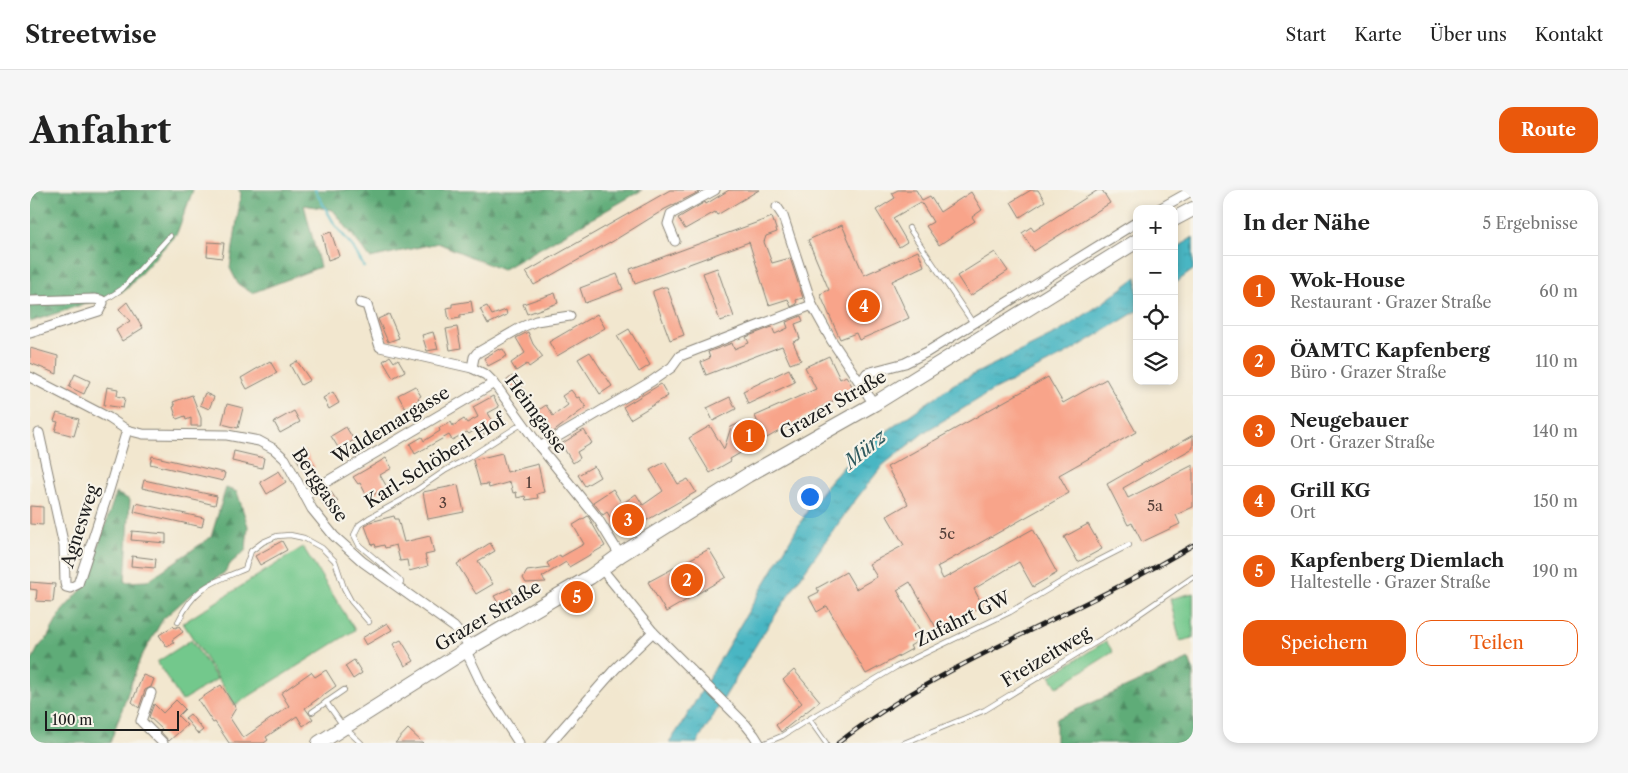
<!DOCTYPE html>
<html lang="de">
<meta charset="utf-8">
<style>
:root{--surface:#fff;--page:#f6f6f6;--text:#222;--muted:#767676;--line:#e0e0e0;--accent:#ea580c}
body{margin:0;font-family:"Libre Caslon Text",serif;background:var(--page);color:var(--text)}
.controls{position:absolute;right:15px;top:15px;display:grid;overflow:hidden;border-radius:10px;box-shadow:0 2px 8px #0003}
.controls button{width:45px;height:45px;display:grid;place-items:center;padding:0;border:0;border-bottom:1px solid var(--line);background:var(--surface);color:var(--text);font:25px sans-serif}
.scale{position:absolute;left:15px;bottom:12px;width:134px;box-sizing:border-box;padding-left:5px;border:2px solid #1c1c1c;border-top:0;font-size:14px;line-height:18px;white-space:nowrap;color:#1c1c1c;-webkit-text-stroke:4px #f7f3e8;paint-order:stroke}
.you{position:absolute;left:779px;top:306px;width:18px;height:18px;margin:-12px;border:4px solid #fff;border-radius:50%;background:#1a73e8;box-shadow:0 0 0 8px #1a73e833}
.badge{display:grid;place-items:center;width:32px;height:32px;border-radius:50%;background:var(--accent);color:#fff;font-size:16px;font-weight:700}
.pin{position:absolute;translate:-50% -50%;border:2px solid #fff;box-shadow:0 1px 5px #0006}
.list{margin:0;padding:0;list-style:none}
h2{display:flex;justify-content:space-between;align-items:center;height:65px;margin:0;padding:0 20px;font-size:21px}
h2 small{font-size:16px;font-weight:400;color:var(--muted)}
.list li{display:grid;grid-template-columns:32px 1fr auto;gap:15px;align-items:center;box-sizing:border-box;height:70px;padding:0 20px;border-top:1px solid var(--line)}
.list b{display:block;font-size:19px;white-space:nowrap}
.list p{margin:0;font-size:16px;white-space:nowrap;color:var(--muted)}
.list em{font-size:16px;font-style:normal;color:var(--muted)}
.actions{display:flex;gap:10px;padding:15px 20px}
.actions a{flex:1;padding:11px 0;border:1px solid var(--accent);border-radius:15px;text-align:center;font-size:18px;color:var(--accent)}
.actions .main{background:var(--accent);color:#fff}
.icon{flex:none;width:28px;height:28px;fill:none;stroke:currentColor;stroke-width:2;stroke-linecap:round;stroke-linejoin:round}
.map{position:relative;flex:none;width:1163px;height:553px;overflow:hidden;border-radius:15px}
header{display:flex;align-items:center;gap:30px;box-sizing:border-box;height:70px;padding:0 25px;background:var(--surface);border-bottom:1px solid var(--line)}
header strong{font-size:24px}
nav{display:flex;gap:28px;margin-inline-start:auto;font-size:18px}
.intro{display:flex;align-items:center;justify-content:space-between;box-sizing:border-box;height:120px;padding:0 30px}
h1{margin:0;font-size:35px}
.button{padding:12px 22px;border-radius:15px;background:var(--accent);color:#fff;font-size:18px;font-weight:700}
main{display:flex;gap:30px;padding:0 30px}
aside{flex:1;background:var(--surface);border-radius:15px;box-shadow:0 2px 8px #0003}
.map>svg:first-child{display:block}
.forest{fill:url(#forest-firs);stroke:#3d644a}
.pitch{fill:#73c88c;stroke:#487254}
.water{fill:url(#water-ripples);stroke:#326970}
.lines{fill:none;stroke-linecap:round;stroke-linejoin:round}
.stream{stroke:#48b6c3;stroke-width:2.5}
.building{fill:#f8a48a}
.lane-casing{stroke:#878276;stroke-width:6}
.street-casing{stroke:#878276;stroke-width:11}
.primary-casing{stroke:#878276;stroke-width:16}
.lane{stroke:#fff;stroke-width:4.5}
.street{stroke:#fff;stroke-width:9}
.primary{stroke:#fff;stroke-width:14}
.rail-casing{stroke:#1c1c1c;stroke-width:4.5}
.rail{stroke:#f7f3e8;stroke-width:2.5;stroke-dasharray:8;stroke-linecap:butt}
.labels{text-anchor:middle;dominant-baseline:central;stroke-width:4.5;stroke-linejoin:round;paint-order:stroke}
.number-label{font-size:15px;fill:#533e38}
.street-label{font-size:18px;fill:#1c1c1c;stroke:#f7f3e8}
.water-label{font-size:19px;font-style:italic;fill:#2e5a5f;stroke:#f7f3e8}
</style>
<header>
<strong>Streetwise</strong>
<nav><a>Start</a><a>Karte</a><a>Über uns</a><a>Kontakt</a></nav>
</header>
<div class="intro"><h1>Anfahrt</h1><a class="button">Route</a></div>
<main>
<div class="map">
<svg width="1163" height="553" viewBox="0 0 1163 553">
<defs>
<pattern id="forest-firs" width="22" height="20" patternUnits="userSpaceOnUse" patternTransform="scale(1.25)"><rect width="22" height="20" fill="#5eac78"/><path d="M5 1l3.5 6h-7zM16 11l3.5 6h-7z" fill="#4d8b62"/></pattern>
<pattern id="water-ripples" width="26" height="14" patternUnits="userSpaceOnUse" patternTransform="scale(1.25)"><rect width="26" height="14" fill="#48b6c3"/><path d="M2 4q2-2 4 0t4 0M15 11q2-2 4 0t4 0" fill="none" stroke="#3b939e"/></pattern>
</defs>
<rect width="100%" height="100%" fill="#f7f3e8"/>
<filter id="ink" filterUnits="userSpaceOnUse"><feTurbulence type="fractalNoise" baseFrequency=".02" numOctaves="2"/><feDisplacementMap in="SourceGraphic" scale="10" xChannelSelector="R" yChannelSelector="G"/><feConvolveMatrix kernelMatrix="1 2 1 2 8 2 1 2 1" color-interpolation-filters="sRGB"/></filter>
<filter id="wash" filterUnits="userSpaceOnUse"><feTurbulence type="fractalNoise" baseFrequency=".0096" numOctaves="4" result="noise"/><feDisplacementMap in="SourceGraphic" scale="20" xChannelSelector="R" yChannelSelector="G"/><feGaussianBlur stdDeviation="1.12" result="paint"/><feColorMatrix in="noise" values="0 0 0 0 0 0 0 0 0 0 0 0 0 0 0 0 0 1.4 0 .05"/><feComposite in="paint" operator="in"/></filter>
<g filter="url(#wash)">
<rect width="100%" height="100%" fill="#f2e7cf"/>
<g class="forest">
<path d="M0 0H163L147 43 96 100 0 132Z"/>
<path d="M208 0H612L472 80 408 53 340 68 303 20 274 15 290 77 222 103 208 94 200 78 211 3Z"/>
<path d="M196 298 207 302 218 336 216 360 201 373 194 383 159 406 133 429 110 469 80 553H0V474L8 458 17 448 32 421 52 399 62 374 86 303 100 310 95 392 117 391 181 347Z"/>
<path d="M1159 469 1163 480V553H1026V529Z"/>
</g>
<g class="pitch">
<path d="M273 357 325 440 205 515 153 433Z"/>
<path d="M1163 403V448L1150 451 1140 409Z"/>
<path d="M161 450 187 489 152 511 127 472Z"/>
<path d="M1076 451 1083 462 1027 497 1020 486Z"/>
</g>
<g class="water">
<path d="M1163 47V80L1144 94V60Z"/>
<path d="M1107 87V121L1036 164 962 201 896 241 853 275 820 317 772 385 729 450 667 553H639L655 529 779 318 797 295 826 263 874 229 924 194 1029 142 1071 114Z"/>
</g>
<g class="lines">
<path class="stream" d="M285 0 305 35 323 57 334 77"/>
</g>
<g id="blocks">
<g class="building">
<path d="M640 0H668L669 2 635 19 580 53V52L504 95 496 82Z"/>
<path d="M699 0H729L687 25 685 22 655 39 648 28 675 12 676 14Z"/>
<path d="M868 0H886L892 10 900 6 910 22 941 2 952 20 942 27 945 31 909 55 896 36 903 32 891 12 863 28 877 52 869 57 846 20 865 8 862 3Z"/>
<path d="M1001 0H1008L1015 11 990 27 981 12Z"/>
<path d="M1068 0H1072L1080 13 1004 61 992 43 1001 37 1004 41Z"/>
<path d="M742 27 747 42 736 46 734 52 742 73 760 68 773 108 766 110 767 114 761 117 758 109 739 115 719 52 605 94 600 79Z"/>
<path d="M812 35 834 85 888 61 894 76 862 91 879 128 829 150 826 143 810 149 790 104 799 100 778 50Z"/>
<path d="M301 42 309 66 298 70 292 45Z"/>
<path d="M178 52 194 53 192 68 177 66Z"/>
<path d="M965 62 978 81 940 106 927 86Z"/>
<path d="M687 78 704 127 690 131 673 83Z"/>
<path d="M587 84 593 99 555 113 550 98Z"/>
<path d="M634 97H637L654 145 640 150 623 104V101Z"/>
<path d="M525 103 528 113 497 124 493 114Z"/>
<path d="M441 111 443 123 430 125V128L419 130 417 118 422 117V114Z"/>
<path d="M97 112 113 138 92 151 86 140 100 131 89 119Z"/>
<path d="M457 116 462 125 476 120 477 125 458 134 450 119Z"/>
<path d="M359 124 369 148 358 152 348 129Z"/>
<path d="M567 124 575 138 527 166 519 152Z"/>
<path d="M771 126 773 131 765 134 770 149 763 152 771 170 760 174 752 156 676 185 671 172 680 168 678 162 702 153 704 159 719 153 716 147 742 137 745 144 758 138 756 132Z"/>
<path d="M427 137 431 158 420 160 416 139Z"/>
<path d="M599 139 620 175 609 182 587 146Z"/>
<path d="M403 142 408 159 397 161 392 145Z"/>
<path d="M498 142 503 154 513 167 499 177 497 174 486 181 481 173 495 163 486 148Z"/>
<path d="M0 158 28 166 27 184 0 173Z"/>
<path d="M469 159 470 160 473 159 477 166 458 176 454 168Z"/>
<path d="M560 162 582 196 570 204 548 169Z"/>
<path d="M360 166 364 172 368 169 375 181 363 188 353 171Z"/>
<path d="M799 166 810 189 816 186 824 199 735 249 725 226 786 199 775 177Z"/>
<path d="M240 171 247 183 217 199 211 188Z"/>
<path d="M267 171 280 190 271 195 260 175Z"/>
<path d="M759 179 765 192 718 214 713 201Z"/>
<path d="M45 184 60 191 54 204 39 197Z"/>
<path d="M482 186 495 201 489 206 476 191Z"/>
<path d="M1018 187 1033 213 1076 189 1106 242 1029 285 1039 303 907 377 913 389 1003 339 1027 383 1003 397 989 372 944 399 953 416 908 441 880 392 867 400 894 447 880 456 882 459 836 484 797 416 787 422 779 407 789 402 787 398 816 382 826 399 847 387 839 374 874 355 857 326 878 314 857 277Z"/>
<path d="M631 194 638 206 600 229 593 217Z"/>
<path d="M385 196 391 206 388 208 389 210 375 218 368 205Z"/>
<path d="M77 197 88 199 87 206 95 208 93 218 74 215Z"/>
<path d="M541 200 547 208 549 207 556 217 522 243 517 234 512 237 503 224 516 215 523 226 538 215 532 206Z"/>
<path d="M303 202 309 213 299 219 293 208Z"/>
<path d="M175 203 184 207 179 219 170 215Z"/>
<path d="M162 205 171 228V236H161V228L156 230 155 226 147 229 143 217 145 216 143 212Z"/>
<path d="M463 206 469 217 458 223 467 238 454 245 449 237 439 244 437 242 422 250 419 245 385 264 380 254 392 247 394 251 410 241 409 238 421 232 423 236 434 229 437 233 448 227 443 217Z"/>
<path d="M700 207 706 219 683 231 677 218Z"/>
<path d="M197 214 213 218 208 238 192 234Z"/>
<path d="M264 221 270 232 250 243 244 232Z"/>
<path d="M27 223 49 229 44 246 25 241 28 232 24 231Z"/>
<path d="M712 232 724 255 700 269 701 271 680 283 659 248 680 236 694 259 701 237Z"/>
<path d="M316 237 324 250 309 259 301 246Z"/>
<path d="M554 240 562 253 547 262 550 268 543 273 531 254Z"/>
<path d="M1163 245V258L1093 298 1098 308 1163 275V317L1146 325 1150 334 1112 352 1102 333 1098 335 1077 294Z"/>
<path d="M204 261 234 268 232 278 202 271Z"/>
<path d="M275 261 285 277 275 283 265 266Z"/>
<path d="M472 263 477 282 508 274 514 302 507 304 508 308 496 310 495 306 487 308 486 302 483 303 480 292 459 298 458 294 450 295 443 270Z"/>
<path d="M122 266 195 283 193 291 120 274Z"/>
<path d="M356 268 362 278 350 285 357 297 338 308 330 293 328 294 323 287Z"/>
<path d="M635 272 648 294 658 289 666 302 591 345 577 322 573 325 563 312 583 299 592 314 606 304 613 315 633 301 620 280Z"/>
<path d="M564 276 570 287 555 296 548 285Z"/>
<path d="M249 281 256 292 237 304 230 292Z"/>
<path d="M114 290 187 306 185 315 112 298Z"/>
<path d="M428 295 434 322 398 329 393 302Z"/>
<path d="M301 302 308 312 296 318 290 308Z"/>
<path d="M106 313 174 328 172 337 104 322Z"/>
<path d="M0 316 13 317V335L0 334Z"/>
<path d="M364 326 365 329H368L374 352 400 346 404 363 395 365 398 376 379 381 377 370 370 371 366 355 355 358 354 355 346 357 345 354 342 355 335 336 340 332Z"/>
<path d="M558 326 575 356 539 377 536 372 512 387 516 392 496 393 493 388 497 381 520 378 517 373 530 365 531 367 554 354 543 335Z"/>
<path d="M1058 334 1072 359 1048 372 1034 347Z"/>
<path d="M102 341 136 344V353L101 350Z"/>
<path d="M252 351 257 360 230 375 225 366Z"/>
<path d="M460 353 465 361 448 371 463 394 446 404 427 374Z"/>
<path d="M679 359 696 387 636 422 618 392Z"/>
<path d="M102 366 126 369 125 378 101 376Z"/>
<path d="M0 392 25 394 23 412 6 411 7 400 0 399Z"/>
<path d="M481 398 487 410 471 418 464 406Z"/>
<path d="M357 433 362 440 336 455 332 448Z"/>
<path d="M143 436 145 438 149 436 153 442 142 450 144 453 137 457 129 445Z"/>
<path d="M371 450 384 471 375 476 363 454Z"/>
<path d="M324 470 332 483 323 489 315 476Z"/>
<path d="M296 480 306 496 275 518 283 529 273 536 267 526 236 547 238 550 234 553H199L185 532 183 533 168 510 191 495 206 518 200 528 213 548 259 516 251 503 281 482 285 487Z"/>
<path d="M764 480 790 511 751 542 746 535 772 513 753 490Z"/>
<path d="M113 485 124 489 121 497 115 500 109 518 102 512Z"/>
<path d="M146 510 155 519 148 526 157 535 139 551 130 541 132 539 119 527 124 514 133 523Z"/>
<path d="M160 524 173 540 168 544 155 528Z"/>
<path d="M378 539 393 553H365Z"/>
</g>
</g>
</g>
<g filter="url(#ink)">
<use href="#blocks" fill-opacity="0" stroke="#878276" stroke-width="1"/>
<g class="lines">
<defs>
<g id="lane">
<path d="M879 38 943 133"/>
<path d="M72 112 92 99 140 46"/>
<path d="M367 396 371 392 370 390 329 355 324 345 329 335 339 328 372 310 416 280 438 268 493 233"/>
<path d="M148 432C165 396 181 393 215 379L221 361 233 352 247 346 260 345 274 348 292 358 305 371 314 398 321 411 339 432"/>
<path d="M296 512 314 537 331 553"/>
<path d="M282 522 314 500"/>
<path d="M779 529 866 477 980 422 1056 377 1099 355"/>
<path d="M735 553 752 546 779 529 796 553"/>
<path d="M874 553 955 520 1086 440 1163 387"/>
</g>
<g id="street">
<path d="M747 17 753 26 782 115 802 151 844 214"/>
<path d="M1129 19 1163 0"/>
<path d="M645 51 638 34 641 24 685 0"/>
<path d="M0 111 64 109 71 110 73 113 69 121 0 143"/>
<path d="M330 113 337 115 350 157 442 178 456 185 464 193 510 257 568 329 590 365"/>
<path d="M442 178 444 167 447 163 492 137 506 131 540 126"/>
<path d="M0 187 79 228 97 240 113 244 197 245 229 251 244 259 255 269 282 319 304 346 333 372 424 437 441 457"/>
<path d="M831 192 837 183 875 173 897 162 1107 32"/>
<path d="M9 243 34 356 35 393 36 397 40 398 48 394 79 300 97 240"/>
<path d="M510 257 622 191 642 177 650 166 782 115"/>
<path d="M274 305 464 193"/>
<path d="M571 378 623 442 716 535 724 545 729 553"/>
<path d="M436 461 454 499 489 553"/>
<path d="M121 503 111 531 133 553"/>
<path d="M520 553 585 479 623 442"/>
</g>
<g id="primary">
<path d="M1144 29 1163 19"/>
<path d="M289 553 441 457 560 387 590 365 718 285 844 214 1107 51"/>
</g>
</defs>
<use href="#lane" class="lane-casing"/>
<use href="#street" class="street-casing"/>
<use href="#primary" class="primary-casing"/>
<use href="#lane" class="lane"/>
<use href="#street" class="street"/>
<use href="#primary" class="primary"/>
<defs>
<path id="rail" d="M808 553C916 469 1047 426 1163 355"/>
</defs>
<use href="#rail" class="rail-casing"/>
<use href="#rail" class="rail"/>
</g>
</g>
<g class="labels">
<g class="number-label">
<text x="499" y="292">1</text>
<text x="413" y="312">3</text>
<text x="1125" y="315">5a</text>
<text x="917" y="343">5c</text>
</g>
<g class="street-label">
<text transform="translate(803 215) rotate(-30)">Grazer Straße</text>
<text transform="translate(506 224) rotate(54)">Heimgasse</text>
<text transform="translate(361 235) rotate(-31)">Waldemargasse</text>
<text transform="translate(405 271) rotate(-32)">Karl-Schöberl-Hof</text>
<text transform="translate(290 295) rotate(56)">Berggasse</text>
<text transform="translate(50 336) rotate(-72)">Agnesweg</text>
<text transform="translate(458 426) rotate(-31)">Grazer Straße</text>
<text transform="translate(933 429) rotate(-26)">Zufahrt GW</text>
<text transform="translate(1016 467) rotate(-31)">Freizeitweg</text>
</g>
<g class="water-label">
<text transform="translate(835 259) rotate(-40)">Mürz</text>
</g>
</g>
</svg>
<div class="controls">
<button>+</button>
<button>−</button>
<button><svg class="icon" aria-label="locate" viewBox="0 0 24 24"><circle cx="12" cy="12" r="6"/><path d="M12 2v4M12 18v4M2 12h4M18 12h4"/></svg></button>
<button><svg class="icon" aria-label="layers" viewBox="0 0 24 24"><path d="M12 4l9 5-9 5-9-5zM3 14l9 5 9-5"/></svg></button>
</div>
<div class="scale">100 m</div>
<div class="you"></div>
<div class="pin badge" style="left:719px;top:246px">1</div>
<div class="pin badge" style="left:657px;top:390px">2</div>
<div class="pin badge" style="left:598px;top:330px">3</div>
<div class="pin badge" style="left:834px;top:116px">4</div>
<div class="pin badge" style="left:547px;top:407px">5</div>
</div>
<aside>
<h2>In der Nähe<small>5 Ergebnisse</small></h2>
<ul class="list">
<li><span class="badge">1</span><div><b>Wok-House</b><p>Restaurant · Grazer Straße</p></div><em>60 m</em></li>
<li><span class="badge">2</span><div><b>ÖAMTC Kapfenberg</b><p>Büro · Grazer Straße</p></div><em>110 m</em></li>
<li><span class="badge">3</span><div><b>Neugebauer</b><p>Ort · Grazer Straße</p></div><em>140 m</em></li>
<li><span class="badge">4</span><div><b>Grill KG</b><p>Ort</p></div><em>150 m</em></li>
<li><span class="badge">5</span><div><b>Kapfenberg Diemlach</b><p>Haltestelle · Grazer Straße</p></div><em>190 m</em></li>
</ul>
<div class="actions"><a class="main">Speichern</a><a>Teilen</a></div>
</aside>
</main>
